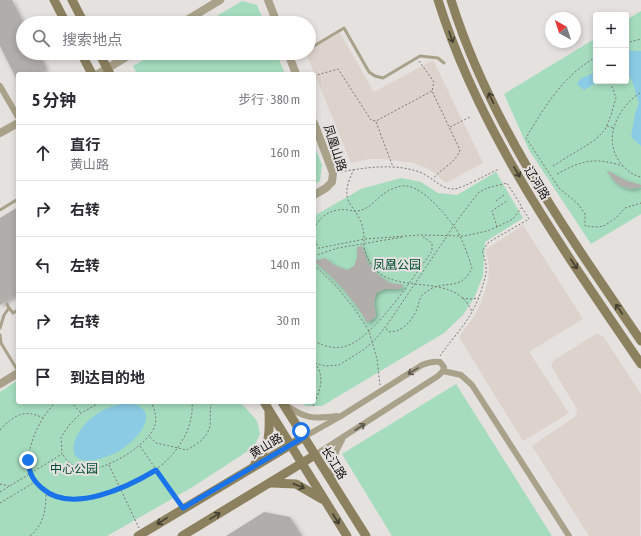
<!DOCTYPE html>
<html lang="zh">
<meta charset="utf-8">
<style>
:root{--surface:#fff;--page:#f7f7f7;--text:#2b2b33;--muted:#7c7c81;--line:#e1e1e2}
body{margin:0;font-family:"Asap Condensed","Noto Sans SC",sans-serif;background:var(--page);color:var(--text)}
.controls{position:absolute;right:12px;top:12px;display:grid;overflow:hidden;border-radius:4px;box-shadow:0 2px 6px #0003}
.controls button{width:36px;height:36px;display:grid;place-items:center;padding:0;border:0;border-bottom:1px solid var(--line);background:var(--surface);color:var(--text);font:20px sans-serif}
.compass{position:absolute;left:545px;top:12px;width:36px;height:36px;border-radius:50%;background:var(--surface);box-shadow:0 2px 6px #0003;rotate:321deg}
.stop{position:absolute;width:12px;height:12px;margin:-9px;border:3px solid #1a73e8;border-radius:50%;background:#fff}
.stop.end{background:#1a73e8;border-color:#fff;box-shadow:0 1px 4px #0008}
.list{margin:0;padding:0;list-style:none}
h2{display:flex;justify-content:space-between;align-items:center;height:52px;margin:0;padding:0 16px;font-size:17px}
h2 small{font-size:13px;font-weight:400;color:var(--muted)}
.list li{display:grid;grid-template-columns:26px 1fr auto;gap:12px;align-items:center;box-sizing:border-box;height:56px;padding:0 16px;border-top:1px solid var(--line)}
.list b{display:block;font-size:15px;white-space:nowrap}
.list p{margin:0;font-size:13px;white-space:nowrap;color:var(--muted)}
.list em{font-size:13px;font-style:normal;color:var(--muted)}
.icon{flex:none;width:22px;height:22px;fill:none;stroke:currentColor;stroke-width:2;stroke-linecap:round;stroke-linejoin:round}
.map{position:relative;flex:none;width:641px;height:536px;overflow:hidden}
.search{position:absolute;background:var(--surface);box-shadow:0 2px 6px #0003;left:16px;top:16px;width:300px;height:44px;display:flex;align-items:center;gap:10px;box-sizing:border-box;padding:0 14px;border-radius:22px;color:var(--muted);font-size:15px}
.panel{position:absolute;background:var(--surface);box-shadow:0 2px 6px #0003;left:16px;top:72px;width:300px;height:332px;border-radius:4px}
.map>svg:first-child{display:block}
.built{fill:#ddd2cc}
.green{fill:#a5dcbe}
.water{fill:#8bcbe4}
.building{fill:#b1adab;filter:url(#shadow)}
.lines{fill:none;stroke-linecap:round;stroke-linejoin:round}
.path{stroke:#7b7977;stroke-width:1;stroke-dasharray:2 2;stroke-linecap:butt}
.service{stroke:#a9a18a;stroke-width:3}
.minor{stroke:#a9a18a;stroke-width:6}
.tertiary{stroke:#a9a18a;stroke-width:8}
.secondary{stroke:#8c815f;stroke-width:9}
.path-bridge{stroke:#7b7977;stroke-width:1;stroke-dasharray:2 2;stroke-linecap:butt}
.oneway{stroke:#433e30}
.oneway2{stroke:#5e594d}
.route{stroke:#1a73e8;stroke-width:5}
.labels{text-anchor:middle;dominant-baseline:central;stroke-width:4;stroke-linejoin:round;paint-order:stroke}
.street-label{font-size:12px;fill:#121110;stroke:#e5e1df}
.park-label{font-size:12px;fill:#014e32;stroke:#e5e1df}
</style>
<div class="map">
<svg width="641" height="536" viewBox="0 0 641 536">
<defs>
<filter id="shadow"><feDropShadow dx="2" dy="2" stdDeviation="2" flood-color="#0004"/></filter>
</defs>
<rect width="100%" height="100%" fill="#e5e1df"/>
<g class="built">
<path d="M340 33 374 92 433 60 483 163 446 183 436 174 426 168 413 163 383 159H370L351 163 306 53H309V51Z"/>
<path d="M523 225 583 319 529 352 569 413 523 441 459 337 475 315 482 300 488 281 489 265 485 250Z"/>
<path d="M596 334 603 336 641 394 640 536H589L532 446 576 416 577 409 551 366 554 360Z"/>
</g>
<g class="green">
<path d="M242 1 257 5 264 23H205Z"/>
<path d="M641 11V214L591 244 529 150 504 94 596 38V81H626V20Z"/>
<path d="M155 53H276L285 74H137L133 66Z"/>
<path d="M314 145 322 165 320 181 314 184Z"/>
<path d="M496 172 523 218 485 242 483 276 474 298 463 315 444 333 322 406H306L301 402H314V216L361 189 401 178 421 182 438 193 457 195Z"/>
<path d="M18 380V402H238L245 407 257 421 260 434 254 447 191 488 107 536H0V392Z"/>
<path d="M456 384 552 536H392L342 454Z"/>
</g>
<g class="water">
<path d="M628 49 633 51H641V146L637 142 631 137 635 114 639 103 632 81 626 70V50Z"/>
<path d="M596 72V81H599L598 82 584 90 577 84 580 79Z"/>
<path d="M128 403C163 408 140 438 122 449 117 453 111 455 105 457 62 473 68 435 94 416 104 408 116 405 128 403Z"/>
</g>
<g class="building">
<path d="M0 0H12L23 21V53H39L47 69 38 74H18V82L0 46Z"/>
<path d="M606 170 625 180 641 185V187L631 189 621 186 615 182Z"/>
<path d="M18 207V294L0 305V218Z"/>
<path d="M362 246 368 263 377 274 390 283 404 285 400 289H384L376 293 374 302 376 316 367 323 361 312 349 296 333 278 314 261 325 258 336 266 347 270 354 266 357 258V247Z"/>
<path d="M264 512 290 517 302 536H226Z"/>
</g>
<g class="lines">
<g class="path">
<path d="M626 43 641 39"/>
<path d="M596 57C563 76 545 106 526 138L559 188 578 204 585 214V226L597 227 604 226 616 218 625 208 641 203"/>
<path d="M419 61 434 82 432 91 460 150C455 164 441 168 433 179"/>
<path d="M314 76 338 69 371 120 376 121 432 91"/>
<path d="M640 93C616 109 601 142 623 166 628 171 634 176 641 177"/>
<path d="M376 122 393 167"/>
<path d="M607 126 613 128"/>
<path d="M450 127 470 117"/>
<path d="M553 166 595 140 605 130 611 115 616 98 610 81"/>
<path d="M354 169C349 180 343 192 350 204 354 210 358 215 361 222 364 229 364 236 364 243 363 251 369 262 374 268 397 296 456 271 472 312"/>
<path d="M341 172C367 167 397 163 422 173 434 179 441 189 454 189 461 189 490 173 499 169"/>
<path d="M557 174C583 160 594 157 623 166"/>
<path d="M496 201 504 195"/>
<path d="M497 227 492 211 508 200"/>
<path d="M314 229C320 215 333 208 348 210 351 210 354 212 357 211 373 209 378 194 392 189 397 187 402 185 407 186 424 188 446 215 456 229 463 240 468 256 472 268 460 294 443 277 425 293 419 297 419 303 417 309 412 321 403 331 390 332L385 328"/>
<path d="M314 236 318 247"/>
<path d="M314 249 365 239 420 235 464 236 487 231 497 227 513 219 522 207 507 183 487 188 478 193 456 222"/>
<path d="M314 256 338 248 403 237"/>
<path d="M314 265 335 285 354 308 369 331 377 359 380 385"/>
<path d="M462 298 471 299 479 298"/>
<path d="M314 341C324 346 335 350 346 346 374 338 415 275 432 251V243L422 236"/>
<path d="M440 356C456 333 474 317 482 288 484 281 487 274 486 267 486 262 484 256 482 251L489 242 529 219 522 208"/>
<path d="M315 363 325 366 339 365 363 350 373 342 387 325 445 239"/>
<path d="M56 402C42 416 32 435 29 455 27 468 30 479 41 488 72 514 139 487 166 461 182 446 194 424 192 402"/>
<path d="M71 402 81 413"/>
<path d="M149 402 152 404 156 402"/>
<path d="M313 406C320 391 326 376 314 362"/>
<path d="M0 430C13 416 24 408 43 418"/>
<path d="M150 437 156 443 187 450C197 444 208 438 210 425 211 417 209 410 212 402"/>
<path d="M140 446 179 503"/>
<path d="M63 455C69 464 76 469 88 469 107 470 150 444 155 425 157 417 155 411 152 404"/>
<path d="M109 465 139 528"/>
<path d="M0 484 9 486"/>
<path d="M0 492 62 454 61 437 70 424 81 413 101 402"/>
<path d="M0 503 35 482"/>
<path d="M30 536C44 524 46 510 46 492"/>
</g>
<g class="service">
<path d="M309 49 344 28 369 72 375 76 383 78 420 56 438 58 444 63"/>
<path d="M292 59 302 53"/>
<path d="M0 210 18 199"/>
<path d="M9 308 13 313 18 310"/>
<path d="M0 328 4 315 9 308 7 304"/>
<path d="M0 335 1 343 18 371"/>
</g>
<g class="minor">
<path d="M0 86 18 117"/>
<path d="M443 371 461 375 472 385 569 536"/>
<path d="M286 405C305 419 314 419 337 416"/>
<path d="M304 437 341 416 422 365C429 362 433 361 440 362L444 367 443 371 438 376 315 455"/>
<path d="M334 482C330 466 334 454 342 440"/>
</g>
<g class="tertiary">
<path d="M268 0 277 23"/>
<path d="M182 23 220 0"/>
<path d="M288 53 296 74"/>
<path d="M98 74 133 53"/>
<path d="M314 123 333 173 332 182 326 188 314 195"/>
<path d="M0 133 18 123"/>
<path d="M0 384 18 373"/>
</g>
<g class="secondary">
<path d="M54 0 66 23"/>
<path d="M72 0 84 23"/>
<path d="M438 0C480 134 563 249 641 364"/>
<path d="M451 0C490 125 568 234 641 341"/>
<path d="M81 53 92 74"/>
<path d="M99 53 110 74"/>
<path d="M264 402 347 536"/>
<path d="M282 402 366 536"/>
<path d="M255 464C269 446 270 435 269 413"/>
<path d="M271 483 296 484 322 499"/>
<path d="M138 536 304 437"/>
<path d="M182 536 315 455"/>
</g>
<path class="path-bridge" d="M445 239 456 222"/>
</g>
<defs><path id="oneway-shaft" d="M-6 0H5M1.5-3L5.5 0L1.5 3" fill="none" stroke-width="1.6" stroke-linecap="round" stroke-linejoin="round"/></defs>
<g class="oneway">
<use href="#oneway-shaft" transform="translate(451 37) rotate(70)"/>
<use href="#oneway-shaft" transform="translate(491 98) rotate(-116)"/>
<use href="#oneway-shaft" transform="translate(517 172) rotate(59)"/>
<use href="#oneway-shaft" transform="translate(574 264) rotate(56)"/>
<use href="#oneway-shaft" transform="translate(619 309) rotate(-124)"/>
<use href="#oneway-shaft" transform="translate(299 486) rotate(21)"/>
<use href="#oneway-shaft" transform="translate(215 516) rotate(-31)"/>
<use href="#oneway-shaft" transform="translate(336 519) rotate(58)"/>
<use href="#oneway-shaft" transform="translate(162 521) rotate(149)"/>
</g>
<g class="oneway2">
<use href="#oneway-shaft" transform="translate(413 371) rotate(148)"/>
<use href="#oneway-shaft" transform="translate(360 427) rotate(-33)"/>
</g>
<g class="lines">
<path class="route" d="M28 460C29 473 33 481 43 489 72 514 128 487 156 470L183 508 304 437 301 431"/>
</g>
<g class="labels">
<g class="street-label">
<text transform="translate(335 148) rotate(72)">凤凰山路</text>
<text transform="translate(537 183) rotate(59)">辽河路</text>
<text transform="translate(266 446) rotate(-31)">黄山路</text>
<text transform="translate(334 463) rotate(58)">长江路</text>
</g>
<g class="park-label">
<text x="397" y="265">凤凰公园</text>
<text x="74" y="469">中心公园</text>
</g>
</g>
</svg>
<div class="controls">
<button>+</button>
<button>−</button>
</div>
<svg class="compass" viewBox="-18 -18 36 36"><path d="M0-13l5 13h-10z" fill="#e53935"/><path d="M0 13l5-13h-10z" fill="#7c7c81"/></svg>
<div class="stop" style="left:301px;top:431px"></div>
<div class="stop end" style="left:28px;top:460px"></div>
<div class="search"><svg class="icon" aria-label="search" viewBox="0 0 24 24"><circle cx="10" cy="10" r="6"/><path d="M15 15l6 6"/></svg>搜索地点</div>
<section class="panel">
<h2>5 分钟<small>步行 · 380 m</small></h2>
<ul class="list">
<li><svg class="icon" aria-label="ahead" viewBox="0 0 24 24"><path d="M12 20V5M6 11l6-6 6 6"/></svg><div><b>直行</b><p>黄山路</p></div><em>160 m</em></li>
<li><svg class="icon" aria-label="right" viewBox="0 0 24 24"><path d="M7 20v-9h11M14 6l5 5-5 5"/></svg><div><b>右转</b></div><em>50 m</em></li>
<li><svg class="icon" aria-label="left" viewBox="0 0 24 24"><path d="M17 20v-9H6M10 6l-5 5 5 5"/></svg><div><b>左转</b></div><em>140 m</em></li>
<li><svg class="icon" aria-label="right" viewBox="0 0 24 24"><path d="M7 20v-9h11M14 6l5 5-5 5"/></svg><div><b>右转</b></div><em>30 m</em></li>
<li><svg class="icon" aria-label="arrive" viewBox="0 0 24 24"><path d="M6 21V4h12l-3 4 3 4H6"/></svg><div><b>到达目的地</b></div></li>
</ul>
</section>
</div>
